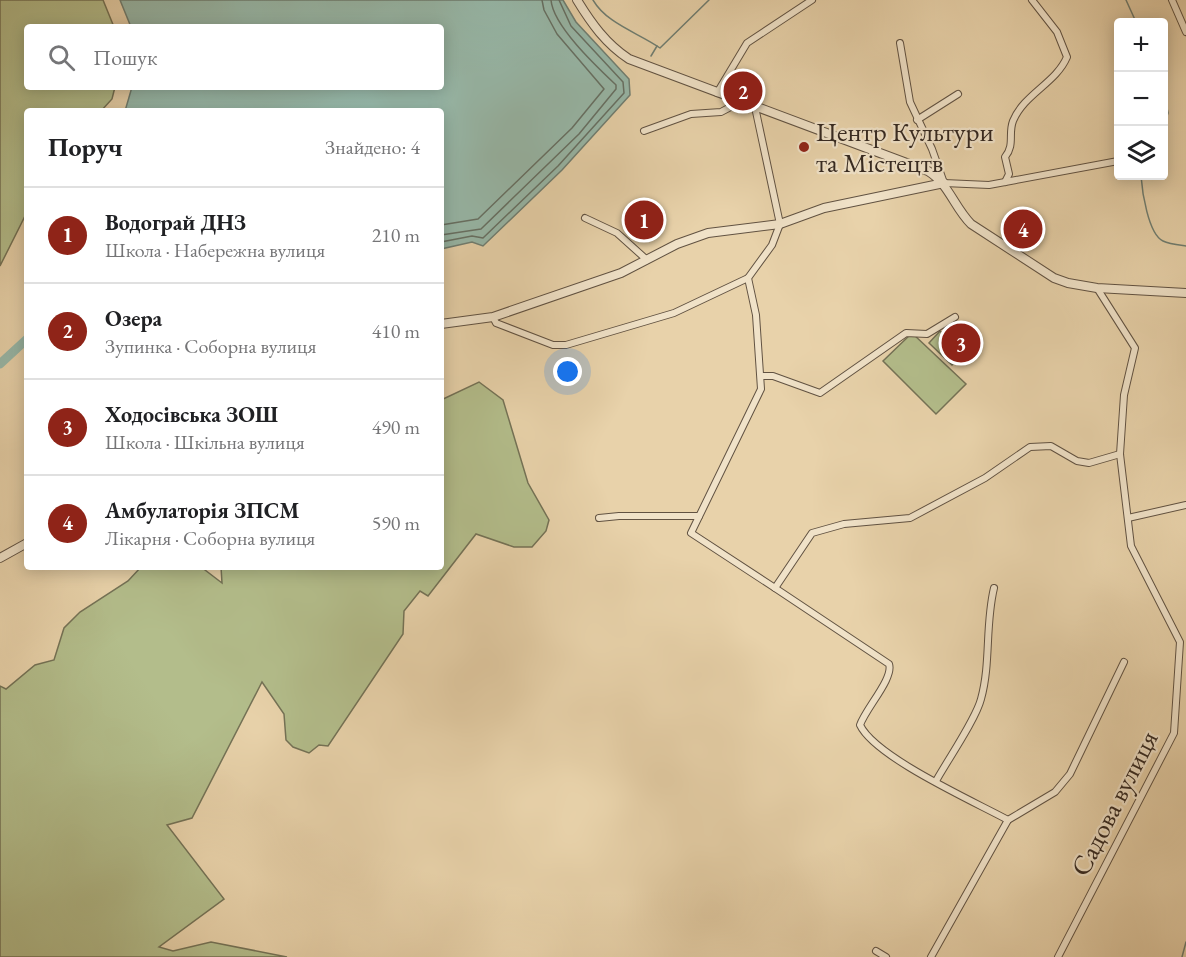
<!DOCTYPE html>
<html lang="uk">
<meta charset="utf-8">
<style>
:root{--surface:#fff;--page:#f6f6f6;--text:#202124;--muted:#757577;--line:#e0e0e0;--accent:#8f2418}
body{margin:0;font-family:"EB Garamond",serif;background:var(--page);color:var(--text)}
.controls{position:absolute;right:18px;top:18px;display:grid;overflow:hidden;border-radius:6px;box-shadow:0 3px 15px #0003}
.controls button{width:54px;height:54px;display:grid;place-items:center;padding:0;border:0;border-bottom:2px solid var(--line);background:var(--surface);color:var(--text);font:30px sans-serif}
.you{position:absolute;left:568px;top:372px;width:21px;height:21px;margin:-15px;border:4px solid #fff;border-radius:50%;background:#1a73e8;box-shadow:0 0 0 9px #1a73e833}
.badge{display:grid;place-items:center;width:39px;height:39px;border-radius:50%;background:var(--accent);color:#fff;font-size:20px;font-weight:700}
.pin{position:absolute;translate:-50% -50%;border:3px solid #fff;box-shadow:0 2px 6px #0006}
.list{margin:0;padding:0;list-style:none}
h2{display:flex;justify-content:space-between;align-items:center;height:78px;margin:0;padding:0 24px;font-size:26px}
h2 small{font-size:20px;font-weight:400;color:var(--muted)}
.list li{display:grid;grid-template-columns:39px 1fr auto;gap:18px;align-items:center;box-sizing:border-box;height:96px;padding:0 24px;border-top:2px solid var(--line)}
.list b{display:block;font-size:22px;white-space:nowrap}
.list p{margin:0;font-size:20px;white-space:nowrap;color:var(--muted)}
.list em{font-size:20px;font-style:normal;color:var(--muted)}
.icon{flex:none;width:33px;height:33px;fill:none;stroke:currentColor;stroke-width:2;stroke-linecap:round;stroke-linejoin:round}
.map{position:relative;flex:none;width:1186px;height:957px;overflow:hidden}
.search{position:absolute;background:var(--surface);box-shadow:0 3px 15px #0003;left:24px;top:24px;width:420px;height:66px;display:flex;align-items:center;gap:15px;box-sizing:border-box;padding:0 21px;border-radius:6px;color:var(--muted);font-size:22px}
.panel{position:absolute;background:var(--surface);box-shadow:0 3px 15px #0003;left:24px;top:108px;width:420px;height:462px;border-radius:6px}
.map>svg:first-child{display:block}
.green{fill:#b3bd8b;stroke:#747256;stroke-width:1.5}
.water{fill:#97b8a9;stroke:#6f7e72;stroke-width:1.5}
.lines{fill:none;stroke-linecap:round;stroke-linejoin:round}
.shore{stroke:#667064;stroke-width:1.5}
.stream{stroke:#6f7e72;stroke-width:1.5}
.river{stroke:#97b8a9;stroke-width:9}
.minor-casing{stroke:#615242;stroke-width:8}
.tertiary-casing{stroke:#615242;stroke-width:10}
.minor{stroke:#f0e2c8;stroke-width:6}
.tertiary{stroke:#f0e2c8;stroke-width:8}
.poi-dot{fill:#8f2418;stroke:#f0e2c8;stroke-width:2}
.labels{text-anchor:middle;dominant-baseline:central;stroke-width:4.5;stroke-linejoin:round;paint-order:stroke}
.poi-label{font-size:27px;fill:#342820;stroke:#f0e2c8;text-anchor:start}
.street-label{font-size:27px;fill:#342820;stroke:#f0e2c8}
</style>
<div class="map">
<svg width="1186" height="957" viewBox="0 0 1186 957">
<rect width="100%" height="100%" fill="#e8d2aa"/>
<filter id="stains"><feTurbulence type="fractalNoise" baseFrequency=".00333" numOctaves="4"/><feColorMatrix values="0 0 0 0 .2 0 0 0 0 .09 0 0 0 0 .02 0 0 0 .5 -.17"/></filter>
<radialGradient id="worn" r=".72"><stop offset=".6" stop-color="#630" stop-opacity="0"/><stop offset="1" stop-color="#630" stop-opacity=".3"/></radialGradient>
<g class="green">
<path d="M0 0H103L114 27H27V87H115L112 99 101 111H27V212L0 266Z"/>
<path d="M940 331 964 352 952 365 929 343Z"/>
<path d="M912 333 966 384 936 414 883 361Z"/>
<path d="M479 382 503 400 528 483 549 520 546 531 532 547H514L476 534 428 596 420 591 404 611 403 634 328 746 319 745 309 753 293 747 286 740 284 714 262 682 192 818 167 825 224 899 159 947 173 951 211 942 287 957H0V686L6 689 35 665 54 660 64 628 80 612 128 581 141 567H201L222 583 221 567H441V400Z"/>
</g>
<path class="water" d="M120 0H563L576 22 629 79 630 95 562 170 483 246 472 242 441 249V111H125L132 87H441V27H131Z"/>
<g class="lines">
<g class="shore">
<path d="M441 225 478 219 572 128 604 89 557 34 544 10 542 0"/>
<path d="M441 235 481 229 579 134 616 89V85C597 67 553 26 551 0"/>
<path d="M441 242 472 236 483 238 558 166 624 93 623 82 571 26 559 0"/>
</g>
<g class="stream">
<path d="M593 0C607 24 639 33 660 48L709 0"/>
<path d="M1126 0 1136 22"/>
<path d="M651 56 657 46"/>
<path d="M1164 93 1168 113 1164 125"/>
<path d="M1141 176C1142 190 1148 234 1163 241 1169 244 1179 245 1186 246"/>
<path d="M1182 957 1186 942"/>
</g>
<path class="river" d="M0 364 27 339"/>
<defs>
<g id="minor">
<path d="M1172 0 1186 32"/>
<path d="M900 43 910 102 932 149 944 183 989 185 1118 161"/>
<path d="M717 93 747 43 812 0"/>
<path d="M755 107 780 224 772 245 748 278 756 315 761 389 691 533 775 588 812 533 844 524 910 518 985 478 1030 447 1051 446 1077 461 1089 463 1120 454"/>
<path d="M917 120 958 94"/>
<path d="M644 131 691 114 721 112 740 102"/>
<path d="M1005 182 1009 174 1005 157C1015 145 1008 134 1013 121 1024 94 1056 83 1067 57L1057 32 1032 0"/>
<path d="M585 218 617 233 647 260"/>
<path d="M493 317 496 323 553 345H566L674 313 748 278"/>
<path d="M762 376H773L820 393 906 333 927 334 955 317"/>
<path d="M599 518 619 516H699"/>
<path d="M1128 518 1186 505"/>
<path d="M775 588 889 664C894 678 866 708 860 725 875 757 973 801 1008 820"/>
<path d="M936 781C947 761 976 719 981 699 991 663 985 625 994 588"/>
<path d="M876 951 886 957"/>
<path d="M931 957 1008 820 1055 792 1070 774 1124 662"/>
<path d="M1058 957 1174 733 1180 642 1131 546 1120 454 1124 395 1135 348 1097 288"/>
</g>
<g id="tertiary">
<path d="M577 0C591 23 606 44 629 59L928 171C949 184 954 207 971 224L1054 278 1068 283 1097 288 1186 293"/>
<path d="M441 324 493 317 621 273 677 244 708 233 780 224 824 208 944 183"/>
<path d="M0 558 27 543"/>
</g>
</defs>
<use href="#minor" class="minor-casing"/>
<use href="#tertiary" class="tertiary-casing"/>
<use href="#minor" class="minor"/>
<use href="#tertiary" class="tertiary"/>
</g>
<circle class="poi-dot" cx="804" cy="147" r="6"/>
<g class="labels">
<g class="poi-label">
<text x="816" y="131">Центр Культури<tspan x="816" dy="31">та Містецтв</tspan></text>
</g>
<g class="street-label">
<text transform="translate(1114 803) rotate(-63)">Садова вулиця</text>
</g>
</g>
<rect width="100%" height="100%" filter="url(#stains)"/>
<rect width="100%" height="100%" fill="url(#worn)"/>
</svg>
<div class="controls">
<button>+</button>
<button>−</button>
<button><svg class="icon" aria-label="layers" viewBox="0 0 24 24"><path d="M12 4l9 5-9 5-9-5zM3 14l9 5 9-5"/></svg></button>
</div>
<div class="you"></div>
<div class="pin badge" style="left:644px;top:220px">1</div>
<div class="pin badge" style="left:743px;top:91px">2</div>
<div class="pin badge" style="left:961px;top:343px">3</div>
<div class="pin badge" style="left:1023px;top:229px">4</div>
<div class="search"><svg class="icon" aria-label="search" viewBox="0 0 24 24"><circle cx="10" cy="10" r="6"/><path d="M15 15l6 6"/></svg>Пошук</div>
<section class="panel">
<h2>Поруч<small>Знайдено: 4</small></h2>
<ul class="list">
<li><span class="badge">1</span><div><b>Водограй ДНЗ</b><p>Школа · Набережна вулиця</p></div><em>210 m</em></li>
<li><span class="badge">2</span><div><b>Озера</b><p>Зупинка · Соборна вулиця</p></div><em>410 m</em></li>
<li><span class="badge">3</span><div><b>Ходосівська ЗОШ</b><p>Школа · Шкільна вулиця</p></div><em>490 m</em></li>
<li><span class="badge">4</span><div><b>Амбулаторія ЗПСМ</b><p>Лікарня · Соборна вулиця</p></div><em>590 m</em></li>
</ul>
</section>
</div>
